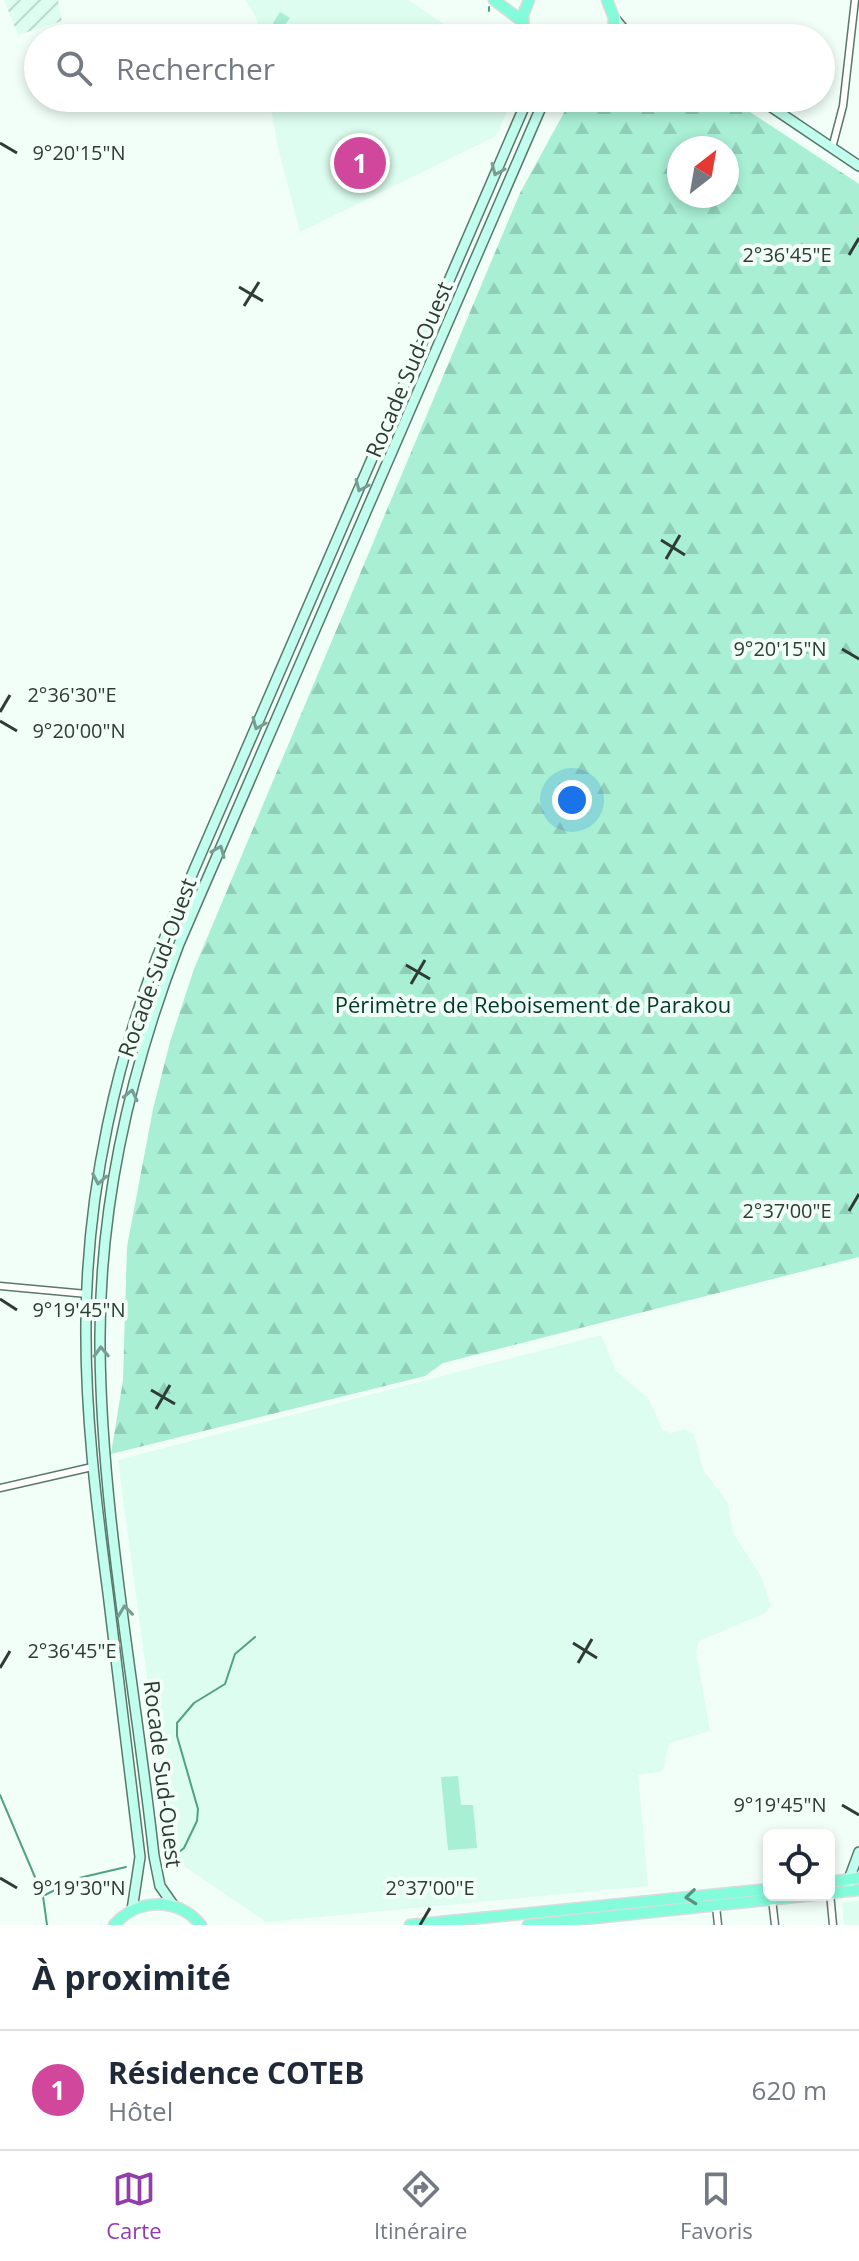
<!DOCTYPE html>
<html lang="fr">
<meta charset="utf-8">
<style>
:root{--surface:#fff;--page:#f6f6f7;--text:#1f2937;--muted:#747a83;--line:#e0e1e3;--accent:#933daa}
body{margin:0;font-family:"Open Sans",sans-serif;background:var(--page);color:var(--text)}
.controls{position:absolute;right:24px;bottom:24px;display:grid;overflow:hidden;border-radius:12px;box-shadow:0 4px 12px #0003}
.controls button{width:72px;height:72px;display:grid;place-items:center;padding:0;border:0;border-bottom:2px solid var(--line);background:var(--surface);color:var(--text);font:40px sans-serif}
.compass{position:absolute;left:667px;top:136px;width:72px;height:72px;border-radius:50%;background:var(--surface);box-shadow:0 4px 12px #0003;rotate:31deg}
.you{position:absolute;left:572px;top:800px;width:28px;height:28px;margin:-20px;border:6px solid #fff;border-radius:50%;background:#1a73e8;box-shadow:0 0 0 12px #1a73e833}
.badge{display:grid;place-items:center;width:52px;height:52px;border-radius:50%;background:var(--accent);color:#fff;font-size:26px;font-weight:700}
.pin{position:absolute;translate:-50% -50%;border:4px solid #fff;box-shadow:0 2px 8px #0006}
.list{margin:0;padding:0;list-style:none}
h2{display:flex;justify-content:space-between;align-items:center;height:104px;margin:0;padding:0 32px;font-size:34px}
h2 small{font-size:26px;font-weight:400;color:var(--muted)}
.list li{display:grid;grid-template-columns:52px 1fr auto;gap:24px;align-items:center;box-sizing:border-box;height:120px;padding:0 32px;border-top:2px solid var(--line)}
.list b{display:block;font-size:30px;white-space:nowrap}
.list p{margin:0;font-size:26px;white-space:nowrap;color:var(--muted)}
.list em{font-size:26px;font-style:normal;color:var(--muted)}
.icon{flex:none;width:44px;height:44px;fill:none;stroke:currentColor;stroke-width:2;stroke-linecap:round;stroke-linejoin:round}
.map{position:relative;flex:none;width:859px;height:1925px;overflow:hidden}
.search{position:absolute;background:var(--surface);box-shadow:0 4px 12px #0003;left:24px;right:24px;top:24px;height:88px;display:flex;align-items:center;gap:20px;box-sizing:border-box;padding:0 28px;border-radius:44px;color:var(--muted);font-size:30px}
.sheet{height:224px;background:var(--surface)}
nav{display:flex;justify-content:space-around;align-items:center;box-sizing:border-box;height:112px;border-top:2px solid var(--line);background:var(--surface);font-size:22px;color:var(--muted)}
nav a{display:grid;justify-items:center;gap:4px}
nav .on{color:var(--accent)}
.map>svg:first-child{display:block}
.built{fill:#dcfdef}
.industrial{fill:url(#industrial-furrows)}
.green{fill:#a8efd4}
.forest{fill:url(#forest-firs);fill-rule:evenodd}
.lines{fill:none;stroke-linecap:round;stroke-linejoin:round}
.stream{stroke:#50a185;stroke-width:2}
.street-casing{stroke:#5a786c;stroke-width:9}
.secondary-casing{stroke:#5a786c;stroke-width:12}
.primary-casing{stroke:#dadcdb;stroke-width:13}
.street{stroke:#fff;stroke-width:6}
.secondary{stroke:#c1feed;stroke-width:9}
.primary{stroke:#83fcdb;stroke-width:10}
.oneway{stroke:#789d92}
.oneway2{stroke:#559280}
.ticks{fill:none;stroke:#2f3c36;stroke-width:3}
.labels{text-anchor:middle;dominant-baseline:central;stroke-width:8;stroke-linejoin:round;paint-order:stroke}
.street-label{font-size:22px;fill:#2f3c36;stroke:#f2fff9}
.park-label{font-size:22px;fill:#043829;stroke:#f2fff9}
.ticks-label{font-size:20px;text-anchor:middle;fill:#2f3c36;stroke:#f2fff9;stroke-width:8;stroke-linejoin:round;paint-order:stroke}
</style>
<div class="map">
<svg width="859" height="1925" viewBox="0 0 859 1925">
<defs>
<pattern id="industrial-furrows" width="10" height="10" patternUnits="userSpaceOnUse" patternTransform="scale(2)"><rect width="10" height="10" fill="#dcfdef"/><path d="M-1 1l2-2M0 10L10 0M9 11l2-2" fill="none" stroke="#bddace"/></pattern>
<pattern id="forest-firs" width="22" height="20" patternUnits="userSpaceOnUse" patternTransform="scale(2)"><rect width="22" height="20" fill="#a8efd4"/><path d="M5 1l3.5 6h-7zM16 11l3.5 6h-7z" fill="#91ceb7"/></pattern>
</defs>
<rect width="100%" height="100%" fill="#f2fff9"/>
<g class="built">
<path d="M245 0H409L464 38H260L256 17Z"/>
<path d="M269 98H513L496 136 300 232 278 148Z"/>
<path d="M601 1335 616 1371 648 1398 662 1429 671 1433 685 1429 694 1434 703 1470 728 1503 733 1533 761 1576 771 1606 765 1613 699 1641 696 1651 710 1731 669 1743 663 1771 638 1775 648 1886 266 1922 171 1857 118 1460Z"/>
<path d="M859 1901V1925H844L842 1903Z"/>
</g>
<path class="industrial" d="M4 0H58L62 21 18 35Z"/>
<g class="green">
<path d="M280 12 290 18 275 38 267 33Z"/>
<path d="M458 1776 461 1805H473L477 1848 448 1850 441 1777Z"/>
</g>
<path class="forest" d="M572 98H729L859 184V1257L443 1363 425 1376 111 1454 123 1380 127 1247 153 1109 170 1042 194 969 520 193ZM679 148H727V196H679Z"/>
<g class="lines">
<g class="stream">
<path d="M489 11V7"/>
<path d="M0 1795 43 1896 47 1925"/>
<path d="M167 1862 184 1848 197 1821 198 1809 177 1736V1723L194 1703 225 1684 235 1654 255 1637"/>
<path d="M45 1895 79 1878 126 1867"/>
</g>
<defs>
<g id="street">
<path d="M832 148 843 106 855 0"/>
<path d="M0 1286 87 1294"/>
<path d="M0 1488 92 1467"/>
<path d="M830 1893 833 1925"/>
<path d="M772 1899 775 1925"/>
<path d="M716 1906 718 1925"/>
</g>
<g id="secondary">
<path d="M614 18 631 38"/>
<path d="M758 98 859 166"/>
<path d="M850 1891 849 1879 859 1852"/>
<path d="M174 1906 160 1886 154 1856C136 1690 101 1511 100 1345 99 1208 130 1071 179 944L545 98"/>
<path d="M132 1910 140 1857C129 1769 118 1681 108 1593 96 1502 85 1412 86 1321 87 1191 116 1057 165 937L528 98"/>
</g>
<g id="primary">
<path d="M494 0 522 21"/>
<path d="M607 0 614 18 613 38"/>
<path d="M524 38 523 15 529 0"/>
<path d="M829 1882 859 1878"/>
<path d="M829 1893 859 1890"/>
<path d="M114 1925C138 1898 177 1897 201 1925"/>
<path d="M410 1925 769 1889"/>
<path d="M528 1925 814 1895"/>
</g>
</defs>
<use href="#street" class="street-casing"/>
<use href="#secondary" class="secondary-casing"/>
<use href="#primary" class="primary-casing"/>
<use href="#street" class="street"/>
<use href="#secondary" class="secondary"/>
<use href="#primary" class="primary"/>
</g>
<defs><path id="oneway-chevron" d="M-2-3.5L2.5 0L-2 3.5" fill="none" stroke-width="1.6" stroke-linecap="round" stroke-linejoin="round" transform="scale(2)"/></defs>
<g class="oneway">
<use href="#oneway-chevron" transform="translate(497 170) rotate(113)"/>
<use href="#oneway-chevron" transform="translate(361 486) rotate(113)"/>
<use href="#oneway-chevron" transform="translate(258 724) rotate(113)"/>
<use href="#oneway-chevron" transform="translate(219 851) rotate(-67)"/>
<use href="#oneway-chevron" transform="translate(131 1095) rotate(-77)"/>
<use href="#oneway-chevron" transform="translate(99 1179) rotate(100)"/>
<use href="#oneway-chevron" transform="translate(101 1352) rotate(-92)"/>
<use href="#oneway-chevron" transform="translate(125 1611) rotate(-97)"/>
</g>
<use class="oneway2" href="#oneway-chevron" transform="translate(691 1897) rotate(174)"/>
<path class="ticks" d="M0 143 17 153M849 255 859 238M239 287 263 301M244 306 259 282M661 540 685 555M666 559 680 535M842 649 859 659M0 712 10 695M0 721 17 731M406 965 430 979M411 984 425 960M849 1211 859 1194M0 1299 17 1310M151 1390 175 1404M156 1409 170 1385M573 1643 597 1658M578 1663 592 1639M0 1668 10 1651M842 1805 859 1815M0 1878 17 1888M420 1925 430 1908"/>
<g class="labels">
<g class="street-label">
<text transform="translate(408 369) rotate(-67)">Rocade Sud-Ouest</text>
<text transform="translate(156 967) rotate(-70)">Rocade Sud-Ouest</text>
<text transform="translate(164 1774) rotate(83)">Rocade Sud-Ouest</text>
</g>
<g class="park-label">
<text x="533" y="1004">Périmètre de Reboisement de Parakou</text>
</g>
</g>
<g class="ticks-label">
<text x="79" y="160">9°20'15"N</text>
<text x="787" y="262">2°36'45"E</text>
<text x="780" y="656">9°20'15"N</text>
<text x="72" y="702">2°36'30"E</text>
<text x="79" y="738">9°20'00"N</text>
<text x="787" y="1218">2°37'00"E</text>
<text x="79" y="1317">9°19'45"N</text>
<text x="72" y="1658">2°36'45"E</text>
<text x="780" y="1812">9°19'45"N</text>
<text x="79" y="1895">9°19'30"N</text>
<text x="430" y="1895">2°37'00"E</text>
</g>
</svg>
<div class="controls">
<button><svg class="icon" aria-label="locate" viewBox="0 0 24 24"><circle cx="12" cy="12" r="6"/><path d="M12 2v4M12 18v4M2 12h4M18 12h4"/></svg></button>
</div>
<svg class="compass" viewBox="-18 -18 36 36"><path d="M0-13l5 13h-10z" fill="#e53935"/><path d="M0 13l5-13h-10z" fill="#747a83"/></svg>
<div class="you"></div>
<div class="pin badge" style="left:360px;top:163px;background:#d1479c">1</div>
<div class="search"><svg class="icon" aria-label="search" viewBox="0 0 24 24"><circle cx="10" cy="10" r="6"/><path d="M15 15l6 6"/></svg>Rechercher</div>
</div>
<section class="sheet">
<h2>À proximité<small></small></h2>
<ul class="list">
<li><span class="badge" style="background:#d1479c">1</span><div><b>Résidence COTEB</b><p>Hôtel</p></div><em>620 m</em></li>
</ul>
</section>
<nav>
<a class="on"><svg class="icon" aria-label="map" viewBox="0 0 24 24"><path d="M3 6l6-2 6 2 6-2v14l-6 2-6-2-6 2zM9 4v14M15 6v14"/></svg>Carte</a>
<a><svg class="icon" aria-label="directions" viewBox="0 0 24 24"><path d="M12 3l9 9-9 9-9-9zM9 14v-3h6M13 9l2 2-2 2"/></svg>Itinéraire</a>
<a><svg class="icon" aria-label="saved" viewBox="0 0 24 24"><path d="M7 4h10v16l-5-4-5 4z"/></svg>Favoris</a>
</nav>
